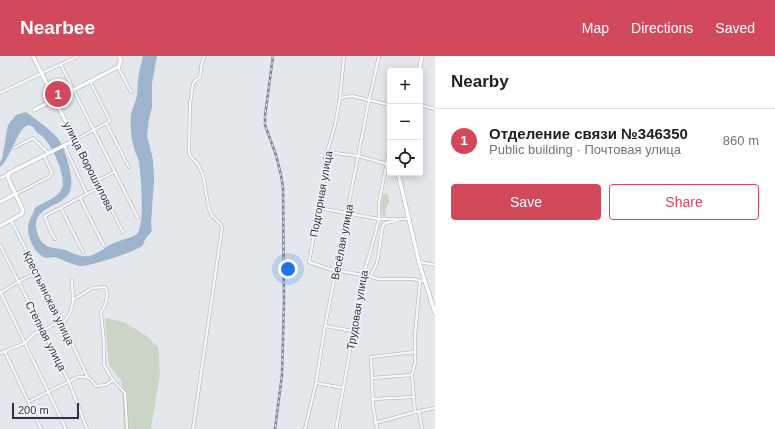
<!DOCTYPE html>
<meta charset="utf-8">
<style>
:root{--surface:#fff;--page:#f6f6f6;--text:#202124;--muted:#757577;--line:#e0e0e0;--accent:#d1495b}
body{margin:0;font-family:Arial,sans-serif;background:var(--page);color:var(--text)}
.controls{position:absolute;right:12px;top:12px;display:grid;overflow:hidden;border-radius:4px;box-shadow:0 2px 10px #0003}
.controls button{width:36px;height:36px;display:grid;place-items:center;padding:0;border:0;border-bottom:1px solid var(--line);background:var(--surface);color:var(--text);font:20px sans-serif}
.scale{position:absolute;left:12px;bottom:10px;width:67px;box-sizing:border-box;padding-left:4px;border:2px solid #2b3445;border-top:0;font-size:11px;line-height:14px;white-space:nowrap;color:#2b3445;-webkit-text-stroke:3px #f4f6f9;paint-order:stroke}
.you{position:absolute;left:288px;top:213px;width:14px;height:14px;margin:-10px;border:3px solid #fff;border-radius:50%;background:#1a73e8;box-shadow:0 0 0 6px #1a73e833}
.badge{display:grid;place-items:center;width:26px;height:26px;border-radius:50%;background:var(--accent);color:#fff;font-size:13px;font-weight:700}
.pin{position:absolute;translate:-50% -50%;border:2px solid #fff;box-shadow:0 1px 4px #0006}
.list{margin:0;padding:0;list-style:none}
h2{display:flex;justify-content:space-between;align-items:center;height:52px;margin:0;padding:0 16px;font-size:17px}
h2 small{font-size:13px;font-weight:400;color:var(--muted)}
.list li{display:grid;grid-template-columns:26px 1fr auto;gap:12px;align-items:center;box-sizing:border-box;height:64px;padding:0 16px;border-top:1px solid var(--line)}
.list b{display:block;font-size:15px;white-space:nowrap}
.list p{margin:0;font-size:13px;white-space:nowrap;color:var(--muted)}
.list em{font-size:13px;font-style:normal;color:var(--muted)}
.actions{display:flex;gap:8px;padding:12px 16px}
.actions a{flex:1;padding:9px 0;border:1px solid var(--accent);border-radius:4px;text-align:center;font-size:14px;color:var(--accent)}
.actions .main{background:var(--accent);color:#fff}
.icon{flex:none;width:22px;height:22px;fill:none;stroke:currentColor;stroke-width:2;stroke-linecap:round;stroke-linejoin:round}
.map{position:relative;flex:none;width:435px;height:373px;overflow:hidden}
header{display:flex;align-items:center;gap:24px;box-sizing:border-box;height:56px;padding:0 20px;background:var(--accent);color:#fff}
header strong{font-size:19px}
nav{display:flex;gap:22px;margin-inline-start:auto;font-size:14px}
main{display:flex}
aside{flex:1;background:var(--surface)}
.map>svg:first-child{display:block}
.green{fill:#c9d6c5}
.water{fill:#9fb4cc}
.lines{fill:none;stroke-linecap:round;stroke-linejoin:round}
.street-casing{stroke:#a9aeb7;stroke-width:3.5}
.secondary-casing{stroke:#a9aeb7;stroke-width:4.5}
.street{stroke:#f7f8fa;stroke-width:2.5}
.secondary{stroke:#fff;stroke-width:3.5}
.rail-casing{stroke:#7d8696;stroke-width:2.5}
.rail{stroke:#f4f6f9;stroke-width:1;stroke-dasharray:3;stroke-linecap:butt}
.labels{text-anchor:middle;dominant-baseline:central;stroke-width:3;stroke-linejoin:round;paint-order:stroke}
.street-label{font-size:11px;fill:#2b3445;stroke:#f4f6f9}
</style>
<header>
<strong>Nearbee</strong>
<nav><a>Map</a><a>Directions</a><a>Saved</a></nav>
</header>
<main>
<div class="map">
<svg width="435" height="373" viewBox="0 0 435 373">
<rect width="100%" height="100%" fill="#e4e7ec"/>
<g class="green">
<path d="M383 138H387L389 141V147L385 153 386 161 382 159 380 150Z"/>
<path d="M105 262 124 266 144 278 158 291 160 318 151 373H124L122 326 109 309Z"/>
</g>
<path class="water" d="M143 0H157L152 27V51L149 63 147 79 153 104 154 124 151 168 152 175C150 178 148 179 146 182 144 184 144 188 142 190 135 196 90 210 81 210 72 209 64 204 55 201 52 201 49 202 46 202 35 199 28 182 28 172 28 165 33 158 35 152 43 146 56 143 61 134 69 123 49 80 37 77 27 57 18 81 13 90 10 96 7 102 4 107L0 111V106L2 103 8 69 16 59 26 56C33 61 55 77 59 84 65 94 75 123 70 135 63 153 27 149 38 179 43 193 53 191 65 194 71 196 76 199 82 200 94 202 102 193 112 188 117 185 134 181 137 178 145 169 141 119 139 106 138 101 135 97 134 92 131 82 130 69 131 59 132 52 136 46 137 39 138 34 137 29 138 24 139 16 141 8 143 0Z"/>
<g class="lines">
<defs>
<g id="street">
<path d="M344 0 340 42 335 69 325 103 324 125 309 206 329 213 363 219 379 223H414L420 225 425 224"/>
<path d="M61 9 138 162"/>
<path d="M118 11 131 36"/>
<path d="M90 25 110 65 75 84 123 176"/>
<path d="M0 37 78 0"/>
<path d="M340 42 352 40 390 49"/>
<path d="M420 49 435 53"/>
<path d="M106 67 129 111"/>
<path d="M64 89 87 138"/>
<path d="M14 92 33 82 48 97"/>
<path d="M327 96 358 100 390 109"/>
<path d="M0 122 9 118"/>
<path d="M97 125 114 116"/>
<path d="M16 138 49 121 52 117 44 100"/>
<path d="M80 142 104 190"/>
<path d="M61 152 83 196"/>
<path d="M319 152 379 163H410"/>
<path d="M11 164 63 267 87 320"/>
<path d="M55 183 49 172 45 160 100 131"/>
<path d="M0 189 69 326 87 373"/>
<path d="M419 206 435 209"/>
<path d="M370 221 377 207 383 169C387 165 394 167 399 163"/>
<path d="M0 235 66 373"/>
<path d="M0 237 18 226 37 216"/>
<path d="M73 244 92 232 105 231C109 237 106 250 101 256L104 287V309L113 324 125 337 127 373"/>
<path d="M325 270 353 275"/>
<path d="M5 296 41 373"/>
<path d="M0 297 25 287 35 277 44 275 52 269 63 267 69 259 72 251 73 244 72 225"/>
<path d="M372 322 412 319"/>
<path d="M316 327 343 332"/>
<path d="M372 343 413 341"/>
<path d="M28 346 78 321C88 320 91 322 96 330L106 329 113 324"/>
<path d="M419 355 422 373"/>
<path d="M415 356 412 319 415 307V279L420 225"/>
<path d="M375 367 415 356 435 352"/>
<path d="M193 373 222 172C221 165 214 164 211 158 205 144 207 131 202 117 200 113 199 109 196 106 192 102 190 102 189 96L190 48 193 28 195 25 200 21 202 6 205 0"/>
<path d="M305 373 316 327 325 270 369 44 379 0"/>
<path d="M336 373 359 244 363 219 370 197 379 163V147L390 90"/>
<path d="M377 373 373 349 371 301 415 296"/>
</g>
<g id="secondary">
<path d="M419 15 422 0"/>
<path d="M34 54 118 11 121 5 119 0"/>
<path d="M398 117 419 206 435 257"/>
<path d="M0 146 15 138"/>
<path d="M0 170 22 158 23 154 8 122 9 117 75 84 33 0"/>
</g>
</defs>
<use href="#street" class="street-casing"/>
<use href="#secondary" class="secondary-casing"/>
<use href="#street" class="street"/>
<use href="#secondary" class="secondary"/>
<defs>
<path id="rail" d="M273 0 265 60V69L276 99 281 119 283 132 284 244 282 319 275 373"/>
</defs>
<use href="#rail" class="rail-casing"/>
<use href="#rail" class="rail"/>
</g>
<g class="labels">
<g class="street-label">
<text transform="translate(89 110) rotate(63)">улица Ворошилова</text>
<text transform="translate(321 138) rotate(-80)">Подгорная улица</text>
<text transform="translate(342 186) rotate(-79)">Весёлая улица</text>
<text transform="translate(49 242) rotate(64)">Крестьянская улица</text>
<text transform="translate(357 254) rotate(-80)">Трудовая улица</text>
<text transform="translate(46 280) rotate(63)">Степная улица</text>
</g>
</g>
</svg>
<div class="controls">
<button>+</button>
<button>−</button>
<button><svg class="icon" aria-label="locate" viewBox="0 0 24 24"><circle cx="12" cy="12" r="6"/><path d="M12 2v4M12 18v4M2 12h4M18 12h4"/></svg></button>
</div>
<div class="scale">200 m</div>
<div class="you"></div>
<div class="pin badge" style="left:58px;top:38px">1</div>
</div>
<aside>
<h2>Nearby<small></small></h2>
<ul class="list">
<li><span class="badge">1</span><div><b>Отделение связи №346350</b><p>Public building · Почтовая улица</p></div><em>860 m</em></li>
</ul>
<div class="actions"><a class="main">Save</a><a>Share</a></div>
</aside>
</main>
